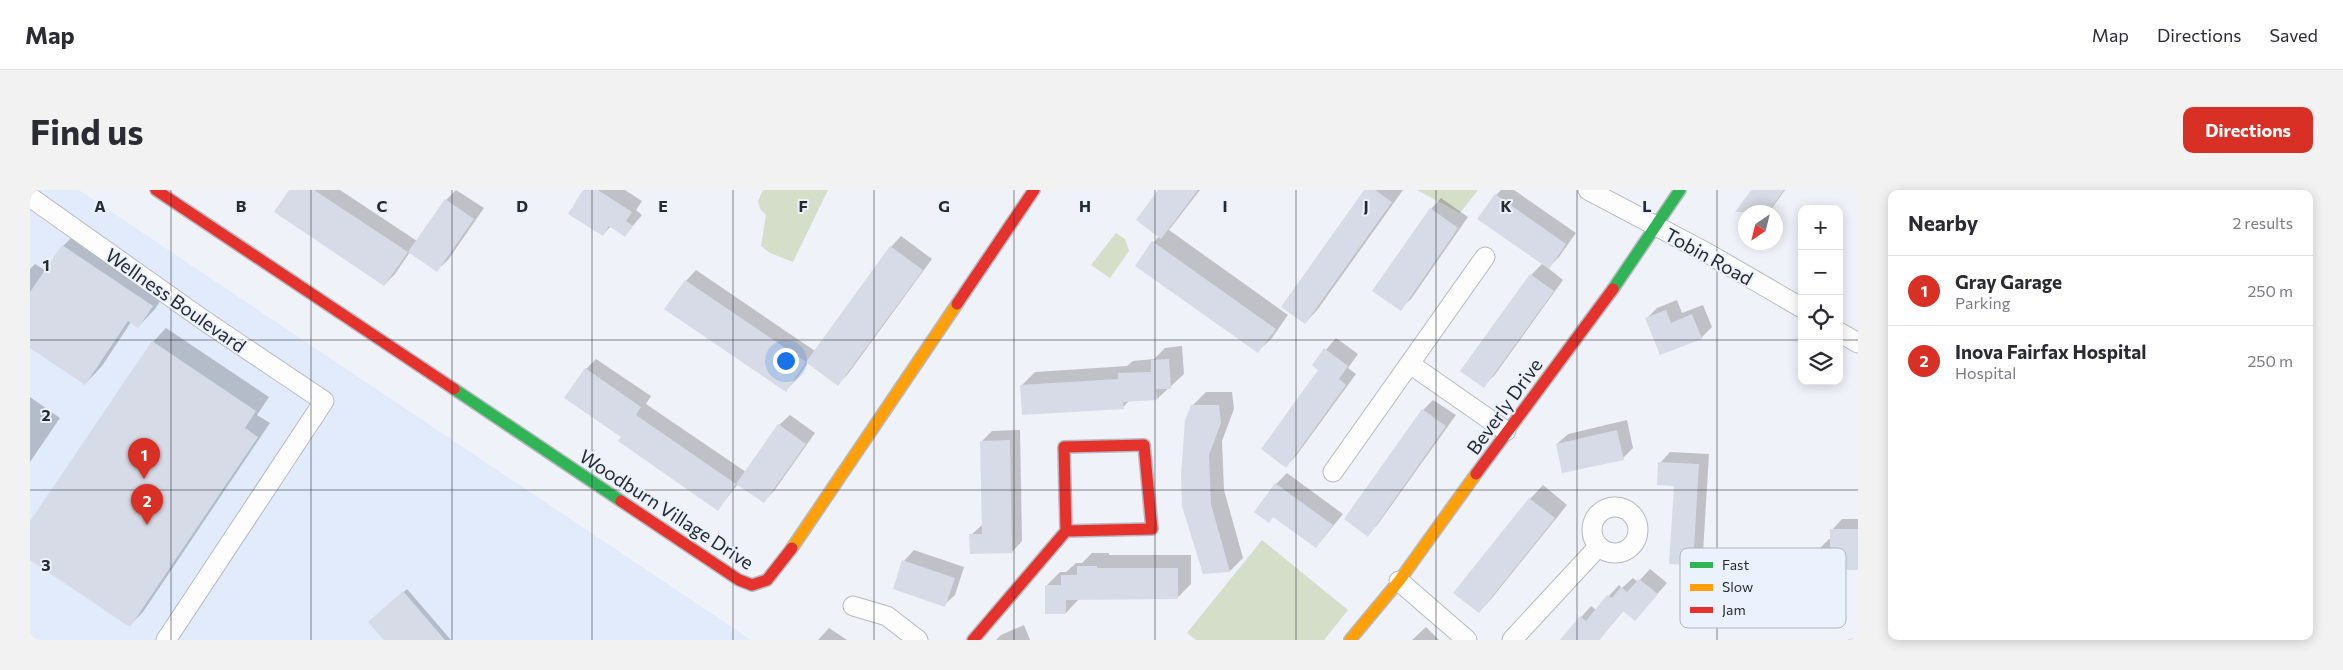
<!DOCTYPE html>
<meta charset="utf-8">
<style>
:root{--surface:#fff;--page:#f2f2f3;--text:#2b2b33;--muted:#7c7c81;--line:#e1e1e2;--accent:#d93025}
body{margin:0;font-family:Commissioner,sans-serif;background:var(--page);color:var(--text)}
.controls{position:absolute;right:15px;top:15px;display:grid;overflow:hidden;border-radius:10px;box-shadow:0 2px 12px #0003}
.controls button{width:45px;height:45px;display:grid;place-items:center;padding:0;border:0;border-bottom:1px solid var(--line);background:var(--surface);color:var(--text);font:25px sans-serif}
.compass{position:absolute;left:1708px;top:15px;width:45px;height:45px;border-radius:50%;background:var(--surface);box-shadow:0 2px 12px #0003;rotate:215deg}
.you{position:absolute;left:755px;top:170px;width:18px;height:18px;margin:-12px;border:4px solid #fff;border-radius:50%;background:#1a73e8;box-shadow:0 0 0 8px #1a73e833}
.badge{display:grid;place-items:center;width:32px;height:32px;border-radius:50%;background:var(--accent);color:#fff;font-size:16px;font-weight:700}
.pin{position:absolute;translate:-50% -41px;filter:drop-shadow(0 1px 2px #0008)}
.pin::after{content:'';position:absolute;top:26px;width:18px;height:15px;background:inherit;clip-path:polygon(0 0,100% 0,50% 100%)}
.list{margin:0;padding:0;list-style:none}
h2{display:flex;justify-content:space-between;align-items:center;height:65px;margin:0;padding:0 20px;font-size:21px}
h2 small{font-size:16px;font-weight:400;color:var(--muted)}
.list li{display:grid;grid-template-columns:32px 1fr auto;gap:15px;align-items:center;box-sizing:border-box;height:70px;padding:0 20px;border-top:1px solid var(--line)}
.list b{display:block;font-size:19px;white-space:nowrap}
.list p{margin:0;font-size:16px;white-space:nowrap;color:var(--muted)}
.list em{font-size:16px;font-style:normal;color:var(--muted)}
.icon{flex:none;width:28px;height:28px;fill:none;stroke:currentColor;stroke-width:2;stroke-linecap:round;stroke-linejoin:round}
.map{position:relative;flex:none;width:1828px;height:450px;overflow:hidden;border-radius:10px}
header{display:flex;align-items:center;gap:30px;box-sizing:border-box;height:70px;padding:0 25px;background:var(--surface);border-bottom:1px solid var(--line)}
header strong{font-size:24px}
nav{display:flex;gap:28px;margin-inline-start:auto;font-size:18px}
.intro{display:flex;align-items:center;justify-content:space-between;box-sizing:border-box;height:120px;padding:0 30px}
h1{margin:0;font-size:35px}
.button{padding:12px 22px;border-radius:10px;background:var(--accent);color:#fff;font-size:18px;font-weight:700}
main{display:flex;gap:30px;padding:0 30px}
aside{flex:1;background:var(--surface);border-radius:10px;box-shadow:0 2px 12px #0003}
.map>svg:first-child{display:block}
.built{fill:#e2ebfc}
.green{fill:#d4dec9}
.shadow{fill:#0003}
.building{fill:#d6dbe7}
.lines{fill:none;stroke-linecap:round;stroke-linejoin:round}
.street-casing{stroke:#b6b9c0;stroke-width:21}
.fast-casing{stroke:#b6b9c0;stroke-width:14}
.slow-casing{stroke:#b6b9c0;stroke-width:14}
.jam-casing{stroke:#b6b9c0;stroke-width:14}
.street{stroke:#fdfdfe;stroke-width:19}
.fast{stroke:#30b455;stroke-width:11}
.slow{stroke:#ff9f0a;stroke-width:11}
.jam{stroke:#e5322d;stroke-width:11}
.grid{fill:none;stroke:#262a31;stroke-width:1;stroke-opacity:0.55}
.labels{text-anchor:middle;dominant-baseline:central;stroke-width:4;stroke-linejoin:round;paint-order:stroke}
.street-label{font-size:19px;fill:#262a31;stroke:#ebf1fd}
.key{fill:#ebf1fd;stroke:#b0b5c0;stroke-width:1}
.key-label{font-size:14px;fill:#262a31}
.grid-label{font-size:16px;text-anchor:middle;font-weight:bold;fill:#262a31;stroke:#ebf1fd;stroke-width:4;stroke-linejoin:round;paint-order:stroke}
</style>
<header>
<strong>Map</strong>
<nav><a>Map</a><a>Directions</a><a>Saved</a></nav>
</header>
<div class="intro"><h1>Find us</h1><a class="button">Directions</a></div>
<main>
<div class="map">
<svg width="1828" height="450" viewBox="0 0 1828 450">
<rect width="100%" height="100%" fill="#eff2f9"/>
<path class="built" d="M0 0H49L721 450H0Z"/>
<g class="green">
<path d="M733 0H798L763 72 740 63 731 56 736 25 730 19 728 11Z"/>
<path d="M1387 0H1448L1430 23Z"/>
<path d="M1086 43 1095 49 1099 61 1080 88 1061 75Z"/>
<path d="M1232 350 1318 420 1294 450H1166L1157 443Z"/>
</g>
<g class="shadow">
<path d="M261 0H310L387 51 416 10 426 0 454 18 418 70 407 80 380 62 365 84 354 95Z"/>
<path d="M554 0H595L612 11 606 20 612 25 595 45 581 36 573 45Z"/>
<path d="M1130 0H1170L1139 40 1258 125 1242 148 1228 161 1106 76 1129 46Z"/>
<path d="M1336 0H1373L1288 119 1275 133Z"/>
<path d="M1471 0H1484L1546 43 1529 67 1518 78 1533 90 1464 186 1453 196 1432 181 1501 85 1513 73 1466 5Z"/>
<path d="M1723 0H1755L1739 22 1716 23 1709 19Z"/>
<path d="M1411 8 1438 27 1381 109 1370 119 1401 19Z"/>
<path d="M50 39 139 98 125 119 108 137 101 132 72 176 55 194 0 157V79L5 74 16 81 33 56Z"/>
<path d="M871 46 902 69 818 184 808 194 778 172 766 190 756 200 656 91 666 80 785 161 861 57Z"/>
<path d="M1647 110 1652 123 1673 115 1682 137 1671 148 1631 164 1616 129 1627 118Z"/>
<path d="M136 138 239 207 227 225 240 233 113 422 99 436 0 369V333L123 152Z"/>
<path d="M1306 148 1328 164 1318 178 1326 184 1266 266 1256 276 1290 179 1283 175Z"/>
<path d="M1152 156 1154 184 1127 209 1100 210 1093 217 992 195 1005 182 1097 176 1103 171 1124 169 1135 158Z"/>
<path d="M566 169 621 206 616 214 716 282 749 235 760 225 785 243 744 301 734 311 708 294 688 319 593 246 556 179Z"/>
<path d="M1176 202H1202L1204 219 1192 251 1194 300 1213 368 1200 381 1153 316 1162 216Z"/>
<path d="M0 207 30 228 0 272Z"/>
<path d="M1403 210 1426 225 1348 334 1338 345 1393 220Z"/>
<path d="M1597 230 1603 258 1593 268 1527 254 1538 244Z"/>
<path d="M990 240 992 351 982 362 941 345 953 334 951 252 962 241Z"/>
<path d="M1640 262 1679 264 1673 363 1662 374 1645 294 1630 273Z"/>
<path d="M1257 283 1313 324 1286 357 1244 326 1239 331 1246 294Z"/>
<path d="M1513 295 1537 315 1462 408 1449 422 1500 309Z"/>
<path d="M1812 329H1828V379L1788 360 1799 349H1802V340Z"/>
<path d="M884 360 934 377 925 405 914 415 874 371Z"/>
<path d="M1062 363H1079V365H1161V394L1148 407 1049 409 1036 423 1016 396 1030 382H1036L1046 373H1052Z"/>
<path d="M1620 379 1637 393 1605 429 1594 420 1569 450H1531L1561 416 1566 420 1589 395 1592 398 1603 388 1608 392Z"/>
<path d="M377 399 421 450H355L343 429Z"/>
<path d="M994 435 1000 450H966L971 445Z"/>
<path d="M1396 437 1409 450H1382Z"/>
<path d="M799 438 817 450H788Z"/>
<path d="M1828 447V450H1817Z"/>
</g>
<g class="building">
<path d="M259 0H284L378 62 354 96 244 22Z"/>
<path d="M553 0H568L602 22 596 31 603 36 595 47 579 36 573 46 538 24Z"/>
<path d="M1128 0H1168L1131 49 1106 30Z"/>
<path d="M1334 0H1345L1362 12 1275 134 1251 117Z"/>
<path d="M1721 0H1754L1738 22H1705Z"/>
<path d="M1465 4 1536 54 1519 79 1447 29Z"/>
<path d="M415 9 444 29 407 82 378 62Z"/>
<path d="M1400 18 1428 38 1371 121 1342 101Z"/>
<path d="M1122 51 1246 139 1228 163 1105 76Z"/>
<path d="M32 55 123 116 108 138 98 131 55 195 0 158V102Z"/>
<path d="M860 56 893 80 808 196 776 172Z"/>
<path d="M1500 84 1524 101 1454 198 1430 181Z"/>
<path d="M655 90 776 172 756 202 634 119Z"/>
<path d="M1636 120 1641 133 1662 124 1672 149 1630 165 1615 128Z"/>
<path d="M122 151 226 221 215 238 228 247 100 437 0 370V331Z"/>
<path d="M1294 158 1318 176 1309 189 1316 195 1256 278 1231 259 1288 180 1282 175Z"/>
<path d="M1139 169 1141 199H1126L1127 210 1093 212 1094 219 992 225 990 195 1088 189V183L1121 182V170Z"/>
<path d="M555 178 611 217 606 225 706 294 688 321 588 251 591 247 534 208Z"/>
<path d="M1161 215H1189L1191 233 1179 265 1181 314 1200 382 1173 384 1152 316 1151 286 1155 230Z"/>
<path d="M1392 219 1416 236 1338 347 1314 329Z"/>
<path d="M748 234 776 254 734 313 706 294Z"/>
<path d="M1587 240 1594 270 1532 283 1526 254Z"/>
<path d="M980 250 982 363 940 364 939 344H952L950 251Z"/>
<path d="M1628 272 1669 274 1663 375 1639 374 1644 296 1627 295Z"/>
<path d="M1245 293 1303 335 1286 358 1243 327 1239 333 1224 322Z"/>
<path d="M1499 308 1525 328 1449 423 1423 403Z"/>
<path d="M1800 339H1828V380H1787V359L1800 360Z"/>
<path d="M872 370 925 388 915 417 863 399Z"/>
<path d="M1047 376H1067V378H1148V409L1036 410V424H1015V395H1031V385H1047Z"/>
<path d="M1609 389 1628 404 1605 431 1593 421 1569 450H1530L1550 426 1556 431 1577 405 1582 408 1591 397 1597 402Z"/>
<path d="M373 401 415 450H354L338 432Z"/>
</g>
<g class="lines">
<defs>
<g id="street">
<path d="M1558 0 1679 64 1772 118"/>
<path d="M0 7 172 129 294 211 136 450"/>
<path d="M1809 142 1828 153"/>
<path d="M1380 174 1476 241"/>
<path d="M1303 282 1455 67"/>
<circle cx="1585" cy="340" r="23"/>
<path d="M1369 391 1437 450"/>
<path d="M823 416 857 426 888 450"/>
<path d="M1482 450 1568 357"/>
</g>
<g id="fast">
<path d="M1583 99 1650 0"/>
<path d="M424 199 591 311"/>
</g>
<g id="slow">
<path d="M762 358 927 114"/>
<path d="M1320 450 1369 391 1446 284"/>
</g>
<g id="jam">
<path d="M126 0 424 199"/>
<path d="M927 114 1004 0"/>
<path d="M1446 284 1583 99"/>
<path d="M591 311 709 390 722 395 737 390 762 358"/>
<path d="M943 450 1036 341 1034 257 1114 255 1122 339 1036 341"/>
</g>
</defs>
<use href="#street" class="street-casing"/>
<use href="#fast" class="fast-casing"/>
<use href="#slow" class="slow-casing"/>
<use href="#jam" class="jam-casing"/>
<use href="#street" class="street"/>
<use href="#fast" class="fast"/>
<use href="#slow" class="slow"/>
<use href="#jam" class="jam"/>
</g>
<path class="grid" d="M141 0V450M281 0V450M422 0V450M562 0V450M703 0V450M844 0V450M984 0V450M1125 0V450M1266 0V450M1406 0V450M1547 0V450M1687 0V450M0 150H1772M1809 150H1828M0 300H1828"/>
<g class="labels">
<g class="street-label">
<text transform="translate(1679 66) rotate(29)">Tobin Road</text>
<text transform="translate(146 110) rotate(35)">Wellness Boulevard</text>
<text transform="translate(1474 216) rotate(-54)">Beverly Drive</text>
<text transform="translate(637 319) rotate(33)">Woodburn Village Drive</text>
</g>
</g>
<rect x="1650" y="358" width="166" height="80" rx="8" class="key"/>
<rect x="1660" y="372" width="23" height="6" fill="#30b455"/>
<rect x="1660" y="394" width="23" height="7" fill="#ff9f0a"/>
<rect x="1660" y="417" width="23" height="6" fill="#e5322d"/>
<g class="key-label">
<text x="1692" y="380">Fast</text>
<text x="1692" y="402">Slow</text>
<text x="1692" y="425">Jam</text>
</g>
<g class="grid-label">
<text x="70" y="22">A</text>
<text x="211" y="22">B</text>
<text x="352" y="22">C</text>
<text x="492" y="22">D</text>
<text x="633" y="22">E</text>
<text x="773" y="22">F</text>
<text x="914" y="22">G</text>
<text x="1055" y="22">H</text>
<text x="1195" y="22">I</text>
<text x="1336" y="22">J</text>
<text x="1476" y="22">K</text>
<text x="1617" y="22">L</text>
<text x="16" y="81">1</text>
<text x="16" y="231">2</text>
<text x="16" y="381">3</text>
</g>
</svg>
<div class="controls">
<button>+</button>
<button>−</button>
<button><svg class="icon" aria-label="locate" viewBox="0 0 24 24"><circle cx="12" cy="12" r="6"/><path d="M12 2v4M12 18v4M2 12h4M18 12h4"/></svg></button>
<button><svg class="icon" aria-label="layers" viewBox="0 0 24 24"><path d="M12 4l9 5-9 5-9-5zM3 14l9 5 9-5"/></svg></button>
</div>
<svg class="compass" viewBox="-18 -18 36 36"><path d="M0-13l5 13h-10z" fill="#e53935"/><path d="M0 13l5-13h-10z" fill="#7c7c81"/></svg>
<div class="you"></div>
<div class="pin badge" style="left:114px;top:289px">1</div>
<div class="pin badge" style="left:117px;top:335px">2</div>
</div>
<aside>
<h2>Nearby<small>2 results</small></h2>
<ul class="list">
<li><span class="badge">1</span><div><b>Gray Garage</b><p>Parking</p></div><em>250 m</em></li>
<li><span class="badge">2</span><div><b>Inova Fairfax Hospital</b><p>Hospital</p></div><em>250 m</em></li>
</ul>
</aside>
</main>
